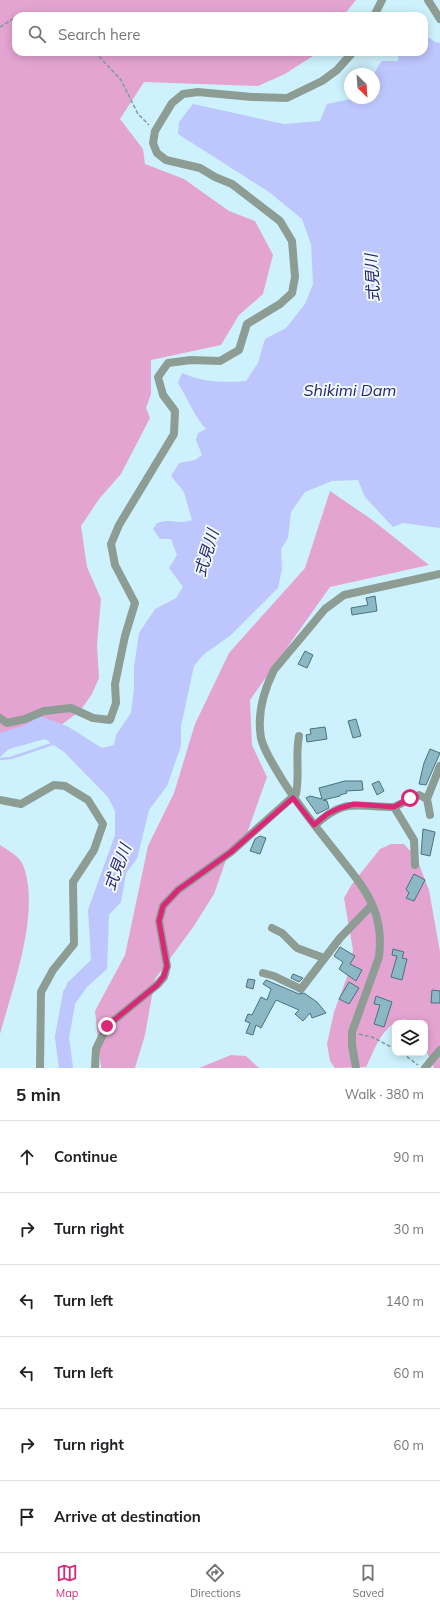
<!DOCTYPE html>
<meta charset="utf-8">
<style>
:root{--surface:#fff;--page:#f2f2f2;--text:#202124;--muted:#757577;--line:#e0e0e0;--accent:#db2777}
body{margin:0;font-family:Mulish,"Noto Sans JP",sans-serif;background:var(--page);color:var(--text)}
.controls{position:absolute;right:12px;bottom:12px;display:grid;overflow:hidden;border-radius:8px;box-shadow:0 2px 10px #0003}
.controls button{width:36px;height:36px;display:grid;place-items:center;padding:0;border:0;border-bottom:1px solid var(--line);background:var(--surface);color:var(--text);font:20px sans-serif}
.compass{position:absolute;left:344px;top:68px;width:36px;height:36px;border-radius:50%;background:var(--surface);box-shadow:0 2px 10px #0003;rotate:155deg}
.stop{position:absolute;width:12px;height:12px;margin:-9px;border:3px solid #db2777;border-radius:50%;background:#fff}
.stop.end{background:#db2777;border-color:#fff;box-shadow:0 1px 4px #0008}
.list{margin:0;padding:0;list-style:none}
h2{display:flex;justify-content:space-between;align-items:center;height:52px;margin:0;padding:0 16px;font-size:17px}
h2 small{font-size:13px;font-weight:400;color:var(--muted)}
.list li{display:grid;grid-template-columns:26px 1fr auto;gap:12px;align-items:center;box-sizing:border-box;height:72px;padding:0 16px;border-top:1px solid var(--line)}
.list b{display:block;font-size:15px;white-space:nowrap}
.list em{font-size:13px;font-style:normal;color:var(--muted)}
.icon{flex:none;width:22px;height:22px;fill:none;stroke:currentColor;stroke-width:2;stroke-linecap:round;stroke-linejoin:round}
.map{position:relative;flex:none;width:440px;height:1068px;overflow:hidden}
.search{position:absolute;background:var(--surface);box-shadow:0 2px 10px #0003;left:12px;right:12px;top:12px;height:44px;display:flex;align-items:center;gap:10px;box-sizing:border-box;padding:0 14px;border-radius:12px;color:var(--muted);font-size:15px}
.sheet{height:484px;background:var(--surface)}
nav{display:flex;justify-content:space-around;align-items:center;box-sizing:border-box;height:56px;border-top:1px solid var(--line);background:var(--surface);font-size:11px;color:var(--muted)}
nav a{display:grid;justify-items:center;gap:2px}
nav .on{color:var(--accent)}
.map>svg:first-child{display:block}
.forest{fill:#e4a4d2}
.water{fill:#bdc6fd}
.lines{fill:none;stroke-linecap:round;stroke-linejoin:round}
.stream{stroke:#bdc6fd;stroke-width:2.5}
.river{stroke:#bdc6fd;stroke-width:14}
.building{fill:#8cb8c5;stroke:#47727e}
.path{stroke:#7f9aa3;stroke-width:1.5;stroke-dasharray:4 2;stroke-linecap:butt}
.minor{stroke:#8d9d93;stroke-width:8}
.route{stroke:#db2777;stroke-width:5}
.labels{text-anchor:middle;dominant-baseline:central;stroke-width:4;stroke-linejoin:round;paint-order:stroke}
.water-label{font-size:16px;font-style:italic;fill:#272571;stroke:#f1fafd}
</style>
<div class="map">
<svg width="440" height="1068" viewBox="0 0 440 1068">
<rect width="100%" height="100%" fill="#cef2fd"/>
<g class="forest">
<path d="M0 0H356L343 16H16V52H316L313 56 285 74 258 86 144 82 120 119 143 149 145 164 184 179 229 211 255 221 273 255 263 294 239 315 221 345 151 360V394L146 408 150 418 121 474 99 499 81 526 87 567 101 599 97 645 99 678 92 694 80 711 49 734 0 742Z"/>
<path d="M330 491 371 519 429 565 330 587 250 700 252 745 267 777 246 836 226 860 214 894 194 926 155 979 145 1035 135 1068H101L95 1011 125 955 148 846 174 793 195 724 229 653 305 568Z"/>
<path d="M391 844H404L417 859 429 890 440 952V1068H434L425 1048V1023H411L404 1019C381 1026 376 1048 366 1067L335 1068 330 1061 327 1044 334 1012 347 977 353 950 344 898 352 884 380 849Z"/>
<path d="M0 845C8 850 19 856 23 865 41 911 13 987 0 1034Z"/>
<path d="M231 1055 246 1056 259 1068H199Z"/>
</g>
<path class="water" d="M424 34 435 42 440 43V528L403 523 393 527 365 497 358 480 332 481 305 492 291 512 288 538 281 549 282 569 278 588 231 635 203 655 194 666 181 726V746L167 786 149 810 137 859 126 873 121 902 109 915 107 969 87 987 74 1005 64 998 67 983 91 960 88 910 115 835V811L108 797 64 752 45 739 9 749 0 757V733L25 725 40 716 67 726 102 748 114 745 116 735 131 713 134 688V667L139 633 155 609 176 598 183 587 169 568 177 555 171 539H160L153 529 157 523C172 518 178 525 192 520L184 492 171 476 179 463 195 460 202 455 196 440 198 433 206 429C194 416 188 399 178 383L182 373C203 382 223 383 246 381L258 363 265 339 286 328 305 304 313 284 311 244 302 219 269 192 178 134 179 122 193 104 284 124 320 121 327 104 355 98H374C374 82 371 74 382 61H398L399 52H424Z"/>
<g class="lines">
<path class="stream" d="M0 759 11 758 55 743"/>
<path class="river" d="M66 1068 62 1037 70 993 78 987"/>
</g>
<g class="building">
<path d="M375 596 377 611 352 615 351 608 368 605 366 598Z"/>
<path d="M305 651 313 655 307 668 298 664Z"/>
<path d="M356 719 361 736 353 738 348 721Z"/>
<path d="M325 727 327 739 307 742 306 735 311 734 310 729Z"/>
<path d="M430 749 440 753 426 785 419 784 424 763Z"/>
<path d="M345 781H362L363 790 346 791 347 793 340 795V796L323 800 327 801 329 808 317 814 306 798 310 796 322 799 319 788Z"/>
<path d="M379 781 384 791 377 795 372 784Z"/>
<path d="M423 829 435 832 430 856 421 854Z"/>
<path d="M260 836 266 838 260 854 250 851 255 839Z"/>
<path d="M414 874 425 880 414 901 406 898 409 893 406 889Z"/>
<path d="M340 947 355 956 350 964 362 970 356 981 339 969 343 962 334 956Z"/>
<path d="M393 949 404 952 402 958 407 959 402 980 391 977 397 956 392 955Z"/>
<path d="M293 974 303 978 299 982 291 978Z"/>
<path d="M248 979 255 980 253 989 246 987Z"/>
<path d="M266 980 299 994 304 993 317 1002 326 1013 312 1018 310 1013 303 1021 295 1014 299 1010 276 1000 261 1028 256 1025 253 1035 246 1033 250 1023 245 1021 248 1014 252 1015 261 997 267 1000 271 989 263 984Z"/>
<path d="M349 982 359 988 349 1004 339 999Z"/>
<path d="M432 990 440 991V1003H431Z"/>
<path d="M376 996 392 1002 384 1027 374 1024 380 1005 374 1004Z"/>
</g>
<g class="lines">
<g class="path">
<path d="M0 27 16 17"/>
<path d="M95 52 121 80 138 114 149 125"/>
<path d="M359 1034 372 1037 395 1049"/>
<path d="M402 1053 418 1065"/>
</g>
<g class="minor">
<path d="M428 0 440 19"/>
<path d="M374 16 382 0"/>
<path d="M0 718 7 723 25 719 44 711 71 708 93 718 110 720 116 703 115 684 125 636 135 603 115 565 111 544 119 525 174 434 175 411 163 395 158 377 168 363 191 360 220 361 239 350 247 324 280 304 292 293 295 277 292 241 280 221 232 184 215 177 200 168 166 160 157 153 153 143 155 131 172 103 183 94 198 92 252 97 287 98 322 81 337 70 353 52"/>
<path d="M427 799 440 766"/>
<path d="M0 800 21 804 54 785 65 786 88 800 103 824 94 850 73 882 74 944 53 970 41 992 40 1068"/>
<path d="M394 807 419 795 427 799 430 815"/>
<path d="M315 825C346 797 356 807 394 807L414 840 415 865"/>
<path d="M272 928 282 933 297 948 324 958"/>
<path d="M263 973 274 976 301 989 340 938 372 905"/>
<path d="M95 1068 96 1049 107 1026 157 985 164 977 167 966 159 921 163 906 178 890 231 852 296 794C300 775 295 756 299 736"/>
<path d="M356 1068 352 1045V1032L379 957C381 940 380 924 374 909 366 888 349 869 335 851 316 827 296 803 280 776 273 764 264 751 261 738 257 715 264 690 274 670L325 609 344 595 440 574"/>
<path d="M425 1068 440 1050"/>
</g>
</g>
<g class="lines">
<path class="route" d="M107 1026 157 985 164 976 167 966 159 921 163 906 178 890 231 852 293 798 314 825 327 814 340 808 354 804 394 807 410 798"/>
</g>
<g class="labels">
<g class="water-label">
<text transform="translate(372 278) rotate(-93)">式見川</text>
<text x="350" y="390">Shikimi Dam</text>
<text transform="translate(206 553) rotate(-73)">式見川</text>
<text transform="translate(117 867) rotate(-69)">式見川</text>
</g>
</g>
</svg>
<div class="controls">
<button><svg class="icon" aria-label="layers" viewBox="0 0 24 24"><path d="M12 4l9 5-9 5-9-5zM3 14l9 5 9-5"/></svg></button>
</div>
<svg class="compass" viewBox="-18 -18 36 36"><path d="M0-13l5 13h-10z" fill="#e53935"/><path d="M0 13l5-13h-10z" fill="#757577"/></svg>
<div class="stop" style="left:410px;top:798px"></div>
<div class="stop end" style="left:107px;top:1026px"></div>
<div class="search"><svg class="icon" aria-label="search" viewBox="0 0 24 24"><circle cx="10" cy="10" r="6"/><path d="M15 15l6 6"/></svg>Search here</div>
</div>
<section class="sheet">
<h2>5 min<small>Walk · 380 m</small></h2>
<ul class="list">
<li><svg class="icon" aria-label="ahead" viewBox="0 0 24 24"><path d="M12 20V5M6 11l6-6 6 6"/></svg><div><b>Continue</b></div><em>90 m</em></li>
<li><svg class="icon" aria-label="right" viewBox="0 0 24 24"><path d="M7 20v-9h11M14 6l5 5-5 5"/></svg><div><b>Turn right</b></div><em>30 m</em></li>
<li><svg class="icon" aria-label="left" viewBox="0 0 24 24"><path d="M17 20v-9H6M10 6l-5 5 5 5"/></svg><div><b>Turn left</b></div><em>140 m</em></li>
<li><svg class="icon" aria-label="left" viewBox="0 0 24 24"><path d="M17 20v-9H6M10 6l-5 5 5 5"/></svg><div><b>Turn left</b></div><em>60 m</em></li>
<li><svg class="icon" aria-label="right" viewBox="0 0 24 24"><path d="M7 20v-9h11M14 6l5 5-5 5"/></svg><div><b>Turn right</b></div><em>60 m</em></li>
<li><svg class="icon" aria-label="arrive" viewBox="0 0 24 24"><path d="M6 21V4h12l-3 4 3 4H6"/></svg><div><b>Arrive at destination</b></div></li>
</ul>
</section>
<nav>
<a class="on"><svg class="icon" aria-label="map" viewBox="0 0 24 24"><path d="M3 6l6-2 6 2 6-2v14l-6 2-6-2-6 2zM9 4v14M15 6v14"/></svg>Map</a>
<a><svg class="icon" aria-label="directions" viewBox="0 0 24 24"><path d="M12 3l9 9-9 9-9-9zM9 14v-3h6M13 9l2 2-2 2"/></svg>Directions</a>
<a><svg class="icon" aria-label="saved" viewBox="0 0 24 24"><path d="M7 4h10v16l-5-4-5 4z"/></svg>Saved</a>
</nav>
